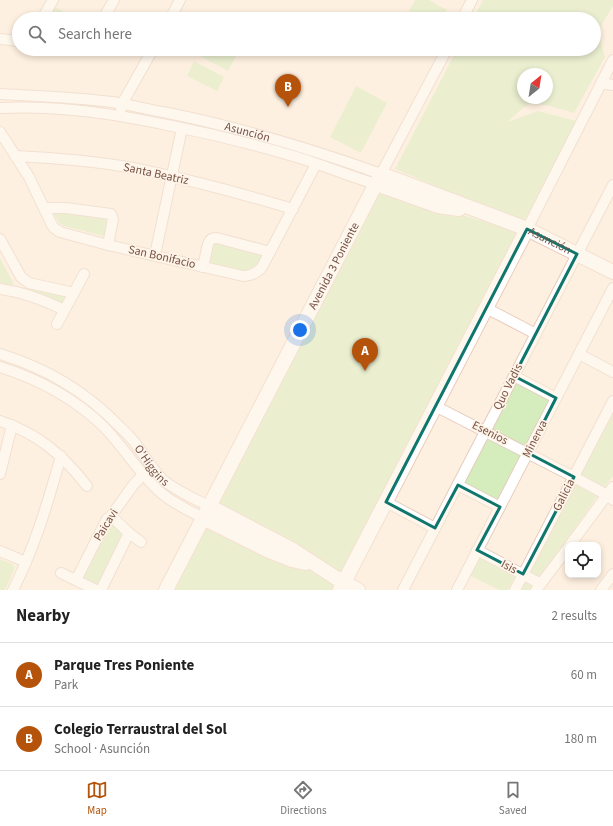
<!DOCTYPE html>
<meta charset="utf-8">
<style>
:root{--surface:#fff;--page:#f2f2f2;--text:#222;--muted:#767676;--line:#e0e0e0;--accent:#b45309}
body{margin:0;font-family:"Source Sans 3",sans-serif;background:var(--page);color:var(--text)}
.controls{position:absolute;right:12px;bottom:12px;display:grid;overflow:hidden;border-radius:8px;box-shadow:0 2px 6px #0003}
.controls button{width:36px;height:36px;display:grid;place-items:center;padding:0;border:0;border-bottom:1px solid var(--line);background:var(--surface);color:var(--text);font:20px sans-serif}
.compass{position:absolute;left:517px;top:68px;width:36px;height:36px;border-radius:50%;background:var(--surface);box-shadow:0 2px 6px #0003;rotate:30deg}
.you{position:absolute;left:300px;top:330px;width:14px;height:14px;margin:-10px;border:3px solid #fff;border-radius:50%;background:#1a73e8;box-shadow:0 0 0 6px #1a73e833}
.badge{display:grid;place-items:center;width:26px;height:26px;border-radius:50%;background:var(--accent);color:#fff;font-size:13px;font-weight:700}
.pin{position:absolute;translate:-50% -33px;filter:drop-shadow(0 1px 2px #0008)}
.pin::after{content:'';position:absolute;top:21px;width:14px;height:12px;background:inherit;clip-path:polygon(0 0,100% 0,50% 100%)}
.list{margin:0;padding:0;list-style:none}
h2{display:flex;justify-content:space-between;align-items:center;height:52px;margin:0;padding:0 16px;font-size:17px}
h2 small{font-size:13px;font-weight:400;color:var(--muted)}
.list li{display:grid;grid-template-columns:26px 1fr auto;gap:12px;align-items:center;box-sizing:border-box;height:64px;padding:0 16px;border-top:1px solid var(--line)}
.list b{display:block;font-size:15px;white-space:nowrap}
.list p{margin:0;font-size:13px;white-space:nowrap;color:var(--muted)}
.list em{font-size:13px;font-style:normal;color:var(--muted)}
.icon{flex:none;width:22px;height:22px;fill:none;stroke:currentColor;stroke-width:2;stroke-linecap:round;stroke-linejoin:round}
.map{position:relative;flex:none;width:613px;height:590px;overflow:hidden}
.search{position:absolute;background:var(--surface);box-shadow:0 2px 6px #0003;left:12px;right:12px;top:12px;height:44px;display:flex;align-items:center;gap:10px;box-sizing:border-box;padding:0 14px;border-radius:22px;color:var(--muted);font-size:15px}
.sheet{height:180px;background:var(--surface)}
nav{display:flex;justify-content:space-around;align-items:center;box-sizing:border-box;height:56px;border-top:1px solid var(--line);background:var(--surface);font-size:11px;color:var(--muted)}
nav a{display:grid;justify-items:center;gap:2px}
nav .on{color:var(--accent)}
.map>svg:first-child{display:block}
.green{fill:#d5edbd;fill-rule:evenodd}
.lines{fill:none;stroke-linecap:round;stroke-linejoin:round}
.street-casing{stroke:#e5ccbe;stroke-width:12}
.secondary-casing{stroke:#ebccba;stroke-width:16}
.street{stroke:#fff;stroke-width:10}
.secondary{stroke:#fff;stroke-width:14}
.marked{fill:none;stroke:#0f766e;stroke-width:3;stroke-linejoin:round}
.labels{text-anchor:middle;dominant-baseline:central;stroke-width:3.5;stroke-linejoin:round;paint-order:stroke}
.street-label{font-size:12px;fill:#775245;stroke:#fff4e8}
</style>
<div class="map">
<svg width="613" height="590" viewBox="0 0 613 590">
<rect width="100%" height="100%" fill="#fef0e0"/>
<g class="green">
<path d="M415 0H429L447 10 442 19H425L409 11Z"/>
<path d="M483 0H613V6L598 31 605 57 574 113 546 105 528 104 507 122 538 111 577 121 529 212 526 218 522 221 452 193 395 169 457 49H594V19H473ZM523 74H547V98H523Z"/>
<path d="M55 7 77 19H49Z"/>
<path d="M202 49H222L236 56 228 71 198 55Z"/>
<path d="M194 61 224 77 217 91 187 76Z"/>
<path d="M356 86 387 103 361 153 330 137Z"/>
<path d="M377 191 459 214 519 232 340 575 318 564 314 555 215 503Z"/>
<path d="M69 211 103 216 107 222 104 236 64 226 59 223 53 213Z"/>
<path d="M217 240 260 252 263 256 255 267 246 271 209 262 211 242Z"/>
<path d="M0 258 13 282V284L12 285 0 283Z"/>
<path d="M29 287 68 295 63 305 28 291Z"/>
<path d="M515 380 554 400 528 450 490 431Z"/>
<path d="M613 414V476L603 489 580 476Z"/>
<path d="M485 435 522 454 497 502 460 483Z"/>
<path d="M576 483 599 494 540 579 529 573Z"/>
<path d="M110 521 124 534 98 587 82 578Z"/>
<path d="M207 525 287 559 331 582 334 586 333 590H173Z"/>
<path d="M479 555 516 574 508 590H499L469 575Z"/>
<path d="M0 559 12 564 15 568 5 590H0Z"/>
<path d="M526 579 537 585 533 590H521Z"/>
</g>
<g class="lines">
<defs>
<g id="street">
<path d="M42 19 53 0"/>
<path d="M103 19 114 0"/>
<path d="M170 19 180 0"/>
<path d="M462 19 472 0"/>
<path d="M0 39 19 41"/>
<path d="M601 83 613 85"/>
<path id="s1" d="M0 94C37 96 75 97 112 102 131 105 150 110 168 113 241 128 312 149 381 174L447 49"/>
<path d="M0 108C59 105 115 114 172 126 212 134 253 144 293 156 321 164 348 176 376 184"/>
<path d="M121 109 122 104 153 49"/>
<path d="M0 132 29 177 52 225 54 228 60 232 108 245 243 276C251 276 257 273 262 267L316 164"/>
<path d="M15 156C55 158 95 161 133 168 187 179 240 193 293 209"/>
<path d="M44 208H66L111 214 113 219 108 245"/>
<path d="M527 229 613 60"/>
<path d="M0 239 21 277 29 283 74 293"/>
<path d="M155 255 182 128"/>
<path d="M203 267 208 244C210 239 212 238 217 238L270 252"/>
<path d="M0 289C23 292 44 300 64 310"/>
<path d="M486 308 536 334"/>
<path d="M57 324 84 274"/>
<path id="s2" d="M0 354C46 368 84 390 118 425 125 432 133 439 138 447 146 458 153 470 162 479 176 491 193 498 209 506"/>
<path d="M579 354 613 372"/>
<path d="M0 367C38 379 74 398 103 426 123 446 138 472 159 491 172 503 188 510 203 518"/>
<path d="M514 376 556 398"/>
<path d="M435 406 574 477 607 495 613 500"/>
<path d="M0 421C38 434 62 454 87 486"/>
<path d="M0 474 12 425"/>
<path d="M458 485 500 507"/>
<path d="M386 502 435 528"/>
<path d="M111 516 129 533 141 542"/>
<path d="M570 545 613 487"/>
<path d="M477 550 541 584"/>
<path d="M0 551 26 562"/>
<path d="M61 573 96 590"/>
<path d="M76 580 107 519 111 516 134 484 143 475"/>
<path d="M13 590C35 547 48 502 61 456"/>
<path d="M101 590 129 533"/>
<path d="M403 590 613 185"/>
<path d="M457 590 613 288"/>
<path d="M515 590 613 401"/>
<path d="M536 590 568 548"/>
<path d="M601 590 613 574"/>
</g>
<g id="secondary">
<path d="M376 184 438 206 459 209"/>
<path d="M209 506 293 550 336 578 358 590"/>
<path d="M203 518 267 550 292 560 305 563"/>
<path id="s3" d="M166 590 381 174 527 229 613 272"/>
<path d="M340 590 527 229"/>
</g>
</defs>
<use href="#street" class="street-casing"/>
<use href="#secondary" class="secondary-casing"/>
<use href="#street" class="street"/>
<use href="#secondary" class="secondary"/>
</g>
<path d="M0 0H613V590H0ZM527 229 577 254 514 376 556 398 528 453 574 477 523 574 477 550 500 507 458 485 435 528 386 502Z" fill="#fef0e0" fill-opacity=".55" fill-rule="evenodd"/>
<path class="marked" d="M527 229 577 254 514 376 556 398 528 453 574 477 523 574 477 550 500 507 458 485 435 528 386 502Z"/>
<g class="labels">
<g class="street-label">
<text stroke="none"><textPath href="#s1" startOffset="251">Asunción</textPath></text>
<text transform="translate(156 174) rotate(12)">Santa Beatriz</text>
<text stroke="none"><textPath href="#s3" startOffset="650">Asunción</textPath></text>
<text transform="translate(162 257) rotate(13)">San Bonifacio</text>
<text stroke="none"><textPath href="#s3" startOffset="365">Avenida 3 Poniente</textPath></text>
<text transform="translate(508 387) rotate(-63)">Quo Vadis</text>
<text transform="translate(490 433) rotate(27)">Esenios</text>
<text transform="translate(535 439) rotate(-63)">Minerva</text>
<text stroke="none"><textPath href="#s2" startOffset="192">O'Higgins</textPath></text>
<text transform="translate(564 495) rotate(-63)">Galicia</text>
<text transform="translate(106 525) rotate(-58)">Paicavi</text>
<text transform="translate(509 567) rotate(28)">Isis</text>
</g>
</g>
</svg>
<div class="controls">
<button><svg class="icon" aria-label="locate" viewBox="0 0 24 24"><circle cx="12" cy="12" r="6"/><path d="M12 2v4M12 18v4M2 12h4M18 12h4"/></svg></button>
</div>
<svg class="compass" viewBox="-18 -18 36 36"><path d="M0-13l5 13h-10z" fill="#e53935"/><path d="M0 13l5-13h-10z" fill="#767676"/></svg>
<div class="you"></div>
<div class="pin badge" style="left:365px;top:371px">A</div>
<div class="pin badge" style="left:288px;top:107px">B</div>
<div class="search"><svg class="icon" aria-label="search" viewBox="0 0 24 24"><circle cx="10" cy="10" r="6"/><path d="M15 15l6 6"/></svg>Search here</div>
</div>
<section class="sheet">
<h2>Nearby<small>2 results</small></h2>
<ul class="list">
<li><span class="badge">A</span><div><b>Parque Tres Poniente</b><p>Park</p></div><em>60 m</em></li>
<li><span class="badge">B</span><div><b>Colegio Terraustral del Sol</b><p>School · Asunción</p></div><em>180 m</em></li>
</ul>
</section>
<nav>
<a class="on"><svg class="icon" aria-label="map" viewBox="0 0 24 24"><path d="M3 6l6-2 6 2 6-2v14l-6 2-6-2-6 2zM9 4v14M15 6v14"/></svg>Map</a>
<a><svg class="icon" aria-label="directions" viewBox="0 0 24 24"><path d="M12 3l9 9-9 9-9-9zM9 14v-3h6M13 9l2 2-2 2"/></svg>Directions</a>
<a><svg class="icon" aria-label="saved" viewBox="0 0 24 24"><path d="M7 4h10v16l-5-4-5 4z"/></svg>Saved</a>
</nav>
